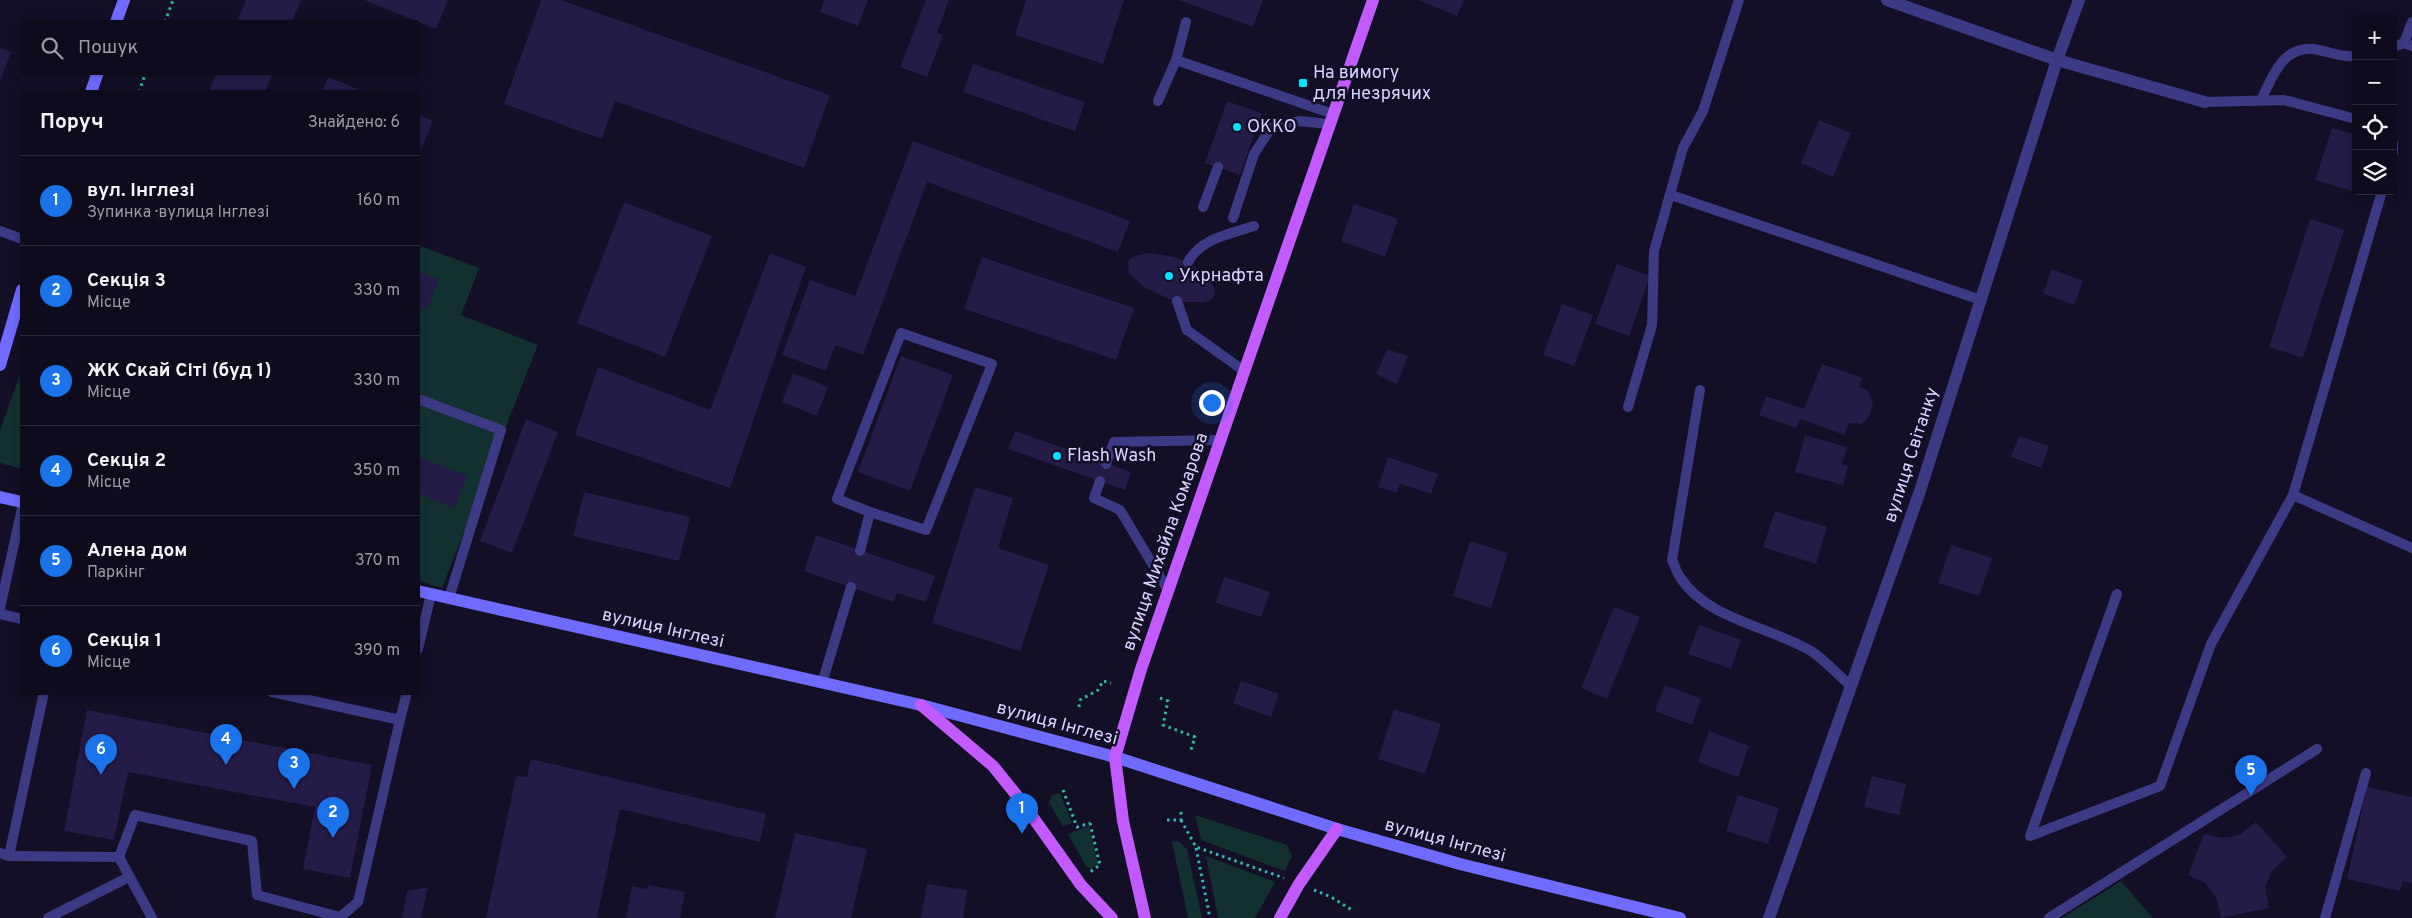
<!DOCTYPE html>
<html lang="uk">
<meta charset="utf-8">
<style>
:root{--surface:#0e0b1c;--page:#171425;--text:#f1f3f6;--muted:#9b9ba3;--line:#2e2b3b;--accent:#1a73e8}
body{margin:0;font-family:Overpass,sans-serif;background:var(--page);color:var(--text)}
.controls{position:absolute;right:15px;top:15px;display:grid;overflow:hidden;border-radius:5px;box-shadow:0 2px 8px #0003}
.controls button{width:45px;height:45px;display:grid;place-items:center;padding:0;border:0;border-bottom:1px solid var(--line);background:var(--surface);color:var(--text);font:25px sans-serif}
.you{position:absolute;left:1211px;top:402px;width:18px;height:18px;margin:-12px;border:4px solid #fff;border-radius:50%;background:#1a73e8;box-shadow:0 0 0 8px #1a73e833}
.badge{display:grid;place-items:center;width:32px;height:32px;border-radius:50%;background:var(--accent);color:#fff;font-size:16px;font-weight:700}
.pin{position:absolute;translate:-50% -41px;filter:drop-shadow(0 1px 2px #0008)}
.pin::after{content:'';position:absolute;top:26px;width:18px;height:15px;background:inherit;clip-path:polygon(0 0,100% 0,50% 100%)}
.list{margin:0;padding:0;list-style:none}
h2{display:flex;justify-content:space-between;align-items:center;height:65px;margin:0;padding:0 20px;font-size:21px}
h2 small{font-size:16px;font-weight:400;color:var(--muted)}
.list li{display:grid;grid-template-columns:32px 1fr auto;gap:15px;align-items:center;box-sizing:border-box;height:90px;padding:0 20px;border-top:1px solid var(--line)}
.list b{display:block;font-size:19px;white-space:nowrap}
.list p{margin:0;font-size:16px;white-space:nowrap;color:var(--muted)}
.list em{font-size:16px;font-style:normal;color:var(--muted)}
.icon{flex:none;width:28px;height:28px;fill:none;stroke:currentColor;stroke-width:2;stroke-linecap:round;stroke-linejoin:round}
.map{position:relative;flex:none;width:2412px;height:918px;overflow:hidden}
.search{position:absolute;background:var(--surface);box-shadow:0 2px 8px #0003;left:20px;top:20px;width:400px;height:55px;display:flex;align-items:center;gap:12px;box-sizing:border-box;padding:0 18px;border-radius:5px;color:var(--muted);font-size:19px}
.panel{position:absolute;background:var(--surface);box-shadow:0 2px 8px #0003;left:20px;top:90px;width:400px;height:605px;border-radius:5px}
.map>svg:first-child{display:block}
.green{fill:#12302f}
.building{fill:#241b47}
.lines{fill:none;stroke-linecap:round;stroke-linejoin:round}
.path{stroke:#2fb8b0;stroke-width:3;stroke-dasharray:2.5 4;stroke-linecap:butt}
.lane{stroke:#3d3a85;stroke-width:10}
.street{stroke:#3d3a85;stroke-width:12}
.secondary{stroke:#6f6bff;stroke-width:12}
.primary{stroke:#c25bff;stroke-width:12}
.poi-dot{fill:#00e5ff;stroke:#130f26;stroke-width:2}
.labels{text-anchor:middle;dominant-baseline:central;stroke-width:5;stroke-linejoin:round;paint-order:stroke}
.poi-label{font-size:18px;fill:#d9d4ff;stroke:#130f26;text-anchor:start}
.street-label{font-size:18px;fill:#d9d4ff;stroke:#130f26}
</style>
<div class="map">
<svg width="2412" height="918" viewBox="0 0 2412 918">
<rect width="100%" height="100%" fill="#130f26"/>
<g class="green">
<path d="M418 245 479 268 461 315 538 345 442 588 418 581Z"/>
<path d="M22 369V469L0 463V430Z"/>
<path d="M1060 793 1072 823 1063 826 1049 803 1052 795Z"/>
<path d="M1195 815 1287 845 1292 856 1285 871 1201 840Z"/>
<path d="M1089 826 1098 864 1091 869 1086 866 1068 834Z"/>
<path d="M1178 841 1187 849 1202 918H1188L1172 842Z"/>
<path d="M1206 856 1275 882 1255 918H1218Z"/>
<path d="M2121 881 2153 918H2062Z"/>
</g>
<g class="building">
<path d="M246 0H301L292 22H237Z"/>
<path d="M364 0H448L436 29Z"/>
<path d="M541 0H561L830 95 804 168 615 101 602 139 504 104Z"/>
<path d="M824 0H868L858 26 820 12Z"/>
<path d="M926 0H949L937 33 943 35 927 77 900 67Z"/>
<path d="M1026 0H1124L1103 64 1015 35Z"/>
<path d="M1179 0H1263L1253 27Z"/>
<path d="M1418 0H1464L1457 16Z"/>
<path d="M0 48 11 52 0 82Z"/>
<path d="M973 64 1085 102 1075 131 963 92Z"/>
<path d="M217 72H273L265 92H209Z"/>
<path d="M328 77 365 92H322Z"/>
<path d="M1227 101 1262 113 1240 175 1205 163Z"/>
<path d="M418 114 433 121 418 157Z"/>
<path d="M1819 120 1851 133 1833 177 1801 163Z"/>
<path d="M2332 128 2356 135V192L2315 180Z"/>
<path d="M913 141 1130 221 1118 252 927 182 863 355 835 345 826 371 782 355 810 280 855 296Z"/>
<path d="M624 202 712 236 665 357 577 323Z"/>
<path d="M1354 204 1398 219 1385 257 1341 241Z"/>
<path d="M2310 219 2344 230 2303 358 2269 347Z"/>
<path d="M770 253 806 267 730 488 575 435 598 367 710 410Z"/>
<path d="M1150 253 1175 257 1197 268 1211 282 1215 290 1214 296 1211 300 1204 302H1180L1167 298 1144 287 1129 273 1128 262 1131 258 1138 255Z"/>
<path d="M982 257 1134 308 1116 360 964 309Z"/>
<path d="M1617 264 1650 276 1629 336 1595 324Z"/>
<path d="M2052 269 2083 281 2074 305 2043 293Z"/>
<path d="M418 271 439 280 427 309 418 305Z"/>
<path d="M1562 304 1593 315 1574 366 1543 355Z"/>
<path d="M1387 349 1408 356 1397 384 1376 374Z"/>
<path d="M901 356 953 375 910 491 858 472Z"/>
<path d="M1822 364 1863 378 1859 386 1868 391 1873 403 1869 417 1862 424 1849 423 1844 435 1801 419 1796 428 1759 415 1766 396 1804 409Z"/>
<path d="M793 373 828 387 817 416 782 402Z"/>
<path d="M526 419 558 432 512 553 480 541Z"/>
<path d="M1015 431 1131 472 1125 490 1008 449Z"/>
<path d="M1805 435 1847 447 1842 464 1848 466 1843 485 1795 472Z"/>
<path d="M2019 436 2049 446 2041 468 2011 457Z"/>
<path d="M418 457 467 476 454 508 418 493Z"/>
<path d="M1388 457 1438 474 1431 494 1400 484 1397 493 1378 487Z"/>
<path d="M975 487 1013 498 998 548 1049 565 1020 651 932 623Z"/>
<path d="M584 492 690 517 679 561 573 536Z"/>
<path d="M1775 511 1827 527 1816 564 1763 547Z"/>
<path d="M816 535 935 576 926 602 897 593 894 602 804 571Z"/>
<path d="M1470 541 1508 553 1491 608 1453 596Z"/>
<path d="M1951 545 1992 558 1979 596 1938 583Z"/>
<path d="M1224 577 1270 592 1261 617 1216 603Z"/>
<path d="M1614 607 1640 617 1607 699 1581 688Z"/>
<path d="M1699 625 1741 640 1731 669 1688 654Z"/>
<path d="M1241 681 1279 694 1271 717 1233 703Z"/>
<path d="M1665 685 1701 699 1692 725 1655 711Z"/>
<path d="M1394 709 1441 724 1425 774 1378 759Z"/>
<path d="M87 710 372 765 350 878 303 869 315 807 128 772 114 840 64 831Z"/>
<path d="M1709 731 1749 746 1738 777 1698 762Z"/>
<path d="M531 759 766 814 760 842 620 809 597 918H486L516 776 527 777Z"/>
<path d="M1872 776 1906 784 1899 815 1864 807Z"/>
<path d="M2367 787 2412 797V883L2403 881 2400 891 2347 879Z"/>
<path d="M1738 795 1779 808 1768 844 1726 831Z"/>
<path d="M2256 822 2287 857 2272 871 2265 887 2269 908 2221 918 2216 897 2205 883 2188 875 2204 834 2223 838 2239 835Z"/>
<path d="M795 833 867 849 851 918H775Z"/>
<path d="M927 884 967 890 963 918H921Z"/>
<path d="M648 885 685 892 680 918H626L632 886 647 889Z"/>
<path d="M428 887 421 918H402L407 891Z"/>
</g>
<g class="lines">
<g class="path">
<path d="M165 22 173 0"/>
<path d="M139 92 146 72"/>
<path d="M1160 698 1168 701 1163 725 1195 737 1190 753"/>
<path d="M1079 707 1080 700 1098 690 1103 681 1111 683"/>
<path d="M1063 790 1077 827 1090 823"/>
<path d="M1167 820H1181V810"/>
<path d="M1181 820 1196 847 1284 878"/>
<path d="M1090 823 1100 865 1090 872"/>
<path d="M1196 848 1210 918"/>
<path d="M1314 890 1331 897 1352 910"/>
</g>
<g class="lane">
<path d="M2404 43 2412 22"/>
<path d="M2393 47 2404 43 2412 46"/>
<path d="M1176 60 1333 114"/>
<path d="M2261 100C2272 78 2282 46 2313 49 2328 51 2341 58 2356 56"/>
<path d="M1158 101 1176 60 1186 22"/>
<path d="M2205 102 2284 100 2356 119"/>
<path d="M2393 143V153"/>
<path d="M1671 195 1981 300"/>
<path d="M1203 207 1218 167"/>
<path d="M1233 218 1254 154 1271 128 1299 121 1329 124"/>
<path d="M0 231 22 239"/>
<path d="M1188 262C1201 238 1230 234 1254 226"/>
<path d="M1177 301 1187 330 1244 371"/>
<path d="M1700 390 1672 560C1675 565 1676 572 1680 577 1706 619 1771 627 1811 651 1825 660 1838 675 1851 686"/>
<path d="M418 399 501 430 449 598"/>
<path d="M1628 407 1652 325 1654 251 1683 148 1703 111 1739 0"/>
<path d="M1106 464 1114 442 1220 440"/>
<path d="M1100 481 1094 498 1120 510 1168 590"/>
<path d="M2293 495 2412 548"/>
<path d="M860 551 870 512 837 499 901 333 992 364 926 530 870 512"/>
<path d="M2117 594 2030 836 2160 786 2211 644 2293 495 2382 191"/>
<path d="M0 608 22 508"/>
<path d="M0 614 22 619"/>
<path d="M418 649 431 594"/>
<path d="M822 683 851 587"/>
<path d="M272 692 400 720 407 692"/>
<path d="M0 853 9 856 44 692"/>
<path d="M9 856 119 857"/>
<path d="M48 918 129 877"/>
<path d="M152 918 119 857 135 815 252 841 257 895 340 917 358 902 400 720"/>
<path d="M2049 918 2317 749"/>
<path d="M2325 918 2366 773"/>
</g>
<g class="street">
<path d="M1887 0 2057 60 2205 102"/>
<path d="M1769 918 1919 494 2057 60 2079 0"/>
</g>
<g class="secondary">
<path d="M116 22 124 0"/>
<path d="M91 92 98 72"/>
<path d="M0 365 22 290"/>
<path d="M0 497 22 502"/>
<path d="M418 591 921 705 1115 757 1337 829 1460 864 1680 918"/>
</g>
<g class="primary">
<path d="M921 705 993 766 1022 802 1081 885 1112 918"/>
<path d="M1145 918 1123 821 1115 757 1141 669 1373 0"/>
<path d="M1280 918 1299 884 1337 829"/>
</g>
</g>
<g class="poi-dot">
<rect x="1298" y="78" width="10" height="10" rx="2.5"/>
<circle cx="1237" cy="127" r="5"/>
<circle cx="1169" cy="276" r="5"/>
<circle cx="1057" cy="456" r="5"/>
</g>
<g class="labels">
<g class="poi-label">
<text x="1313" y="73">На вимогу<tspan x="1313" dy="21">для незрячих</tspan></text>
<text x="1247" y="127">ОККО</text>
<text x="1179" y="276">Укрнафта</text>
<text x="1067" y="456">Flash Wash</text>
</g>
<g class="street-label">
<text transform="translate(1912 455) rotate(-72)">вулиця Світанку</text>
<text transform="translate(1166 542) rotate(-71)">вулиця Михайла Комарова</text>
<text transform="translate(663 629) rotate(13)">вулиця Інглезі</text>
<text transform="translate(1057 724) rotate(15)">вулиця Інглезі</text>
<text transform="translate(1445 841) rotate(15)">вулиця Інглезі</text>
</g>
</g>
</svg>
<div class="controls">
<button>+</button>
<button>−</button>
<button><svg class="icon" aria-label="locate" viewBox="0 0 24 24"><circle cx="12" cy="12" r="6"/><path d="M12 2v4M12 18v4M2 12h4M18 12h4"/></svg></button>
<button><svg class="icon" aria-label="layers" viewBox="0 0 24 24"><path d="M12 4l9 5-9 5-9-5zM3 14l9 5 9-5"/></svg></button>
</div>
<div class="you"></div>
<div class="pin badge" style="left:1022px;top:834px">1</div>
<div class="pin badge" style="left:333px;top:838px">2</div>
<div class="pin badge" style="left:294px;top:789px">3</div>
<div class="pin badge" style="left:226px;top:765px">4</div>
<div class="pin badge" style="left:2251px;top:796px">5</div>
<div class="pin badge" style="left:101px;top:775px">6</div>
<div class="search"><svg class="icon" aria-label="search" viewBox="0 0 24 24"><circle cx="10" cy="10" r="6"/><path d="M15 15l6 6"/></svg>Пошук</div>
<section class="panel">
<h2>Поруч<small>Знайдено: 6</small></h2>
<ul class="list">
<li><span class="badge">1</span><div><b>вул. Інглезі</b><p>Зупинка · вулиця Інглезі</p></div><em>160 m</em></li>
<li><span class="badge">2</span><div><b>Секція 3</b><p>Місце</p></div><em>330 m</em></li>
<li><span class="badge">3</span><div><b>ЖК Скай Сіті (буд 1)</b><p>Місце</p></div><em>330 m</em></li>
<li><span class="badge">4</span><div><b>Секція 2</b><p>Місце</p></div><em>350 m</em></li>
<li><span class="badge">5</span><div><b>Алена дом</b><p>Паркінг</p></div><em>370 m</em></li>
<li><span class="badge">6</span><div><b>Секція 1</b><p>Місце</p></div><em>390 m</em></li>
</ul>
</section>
</div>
